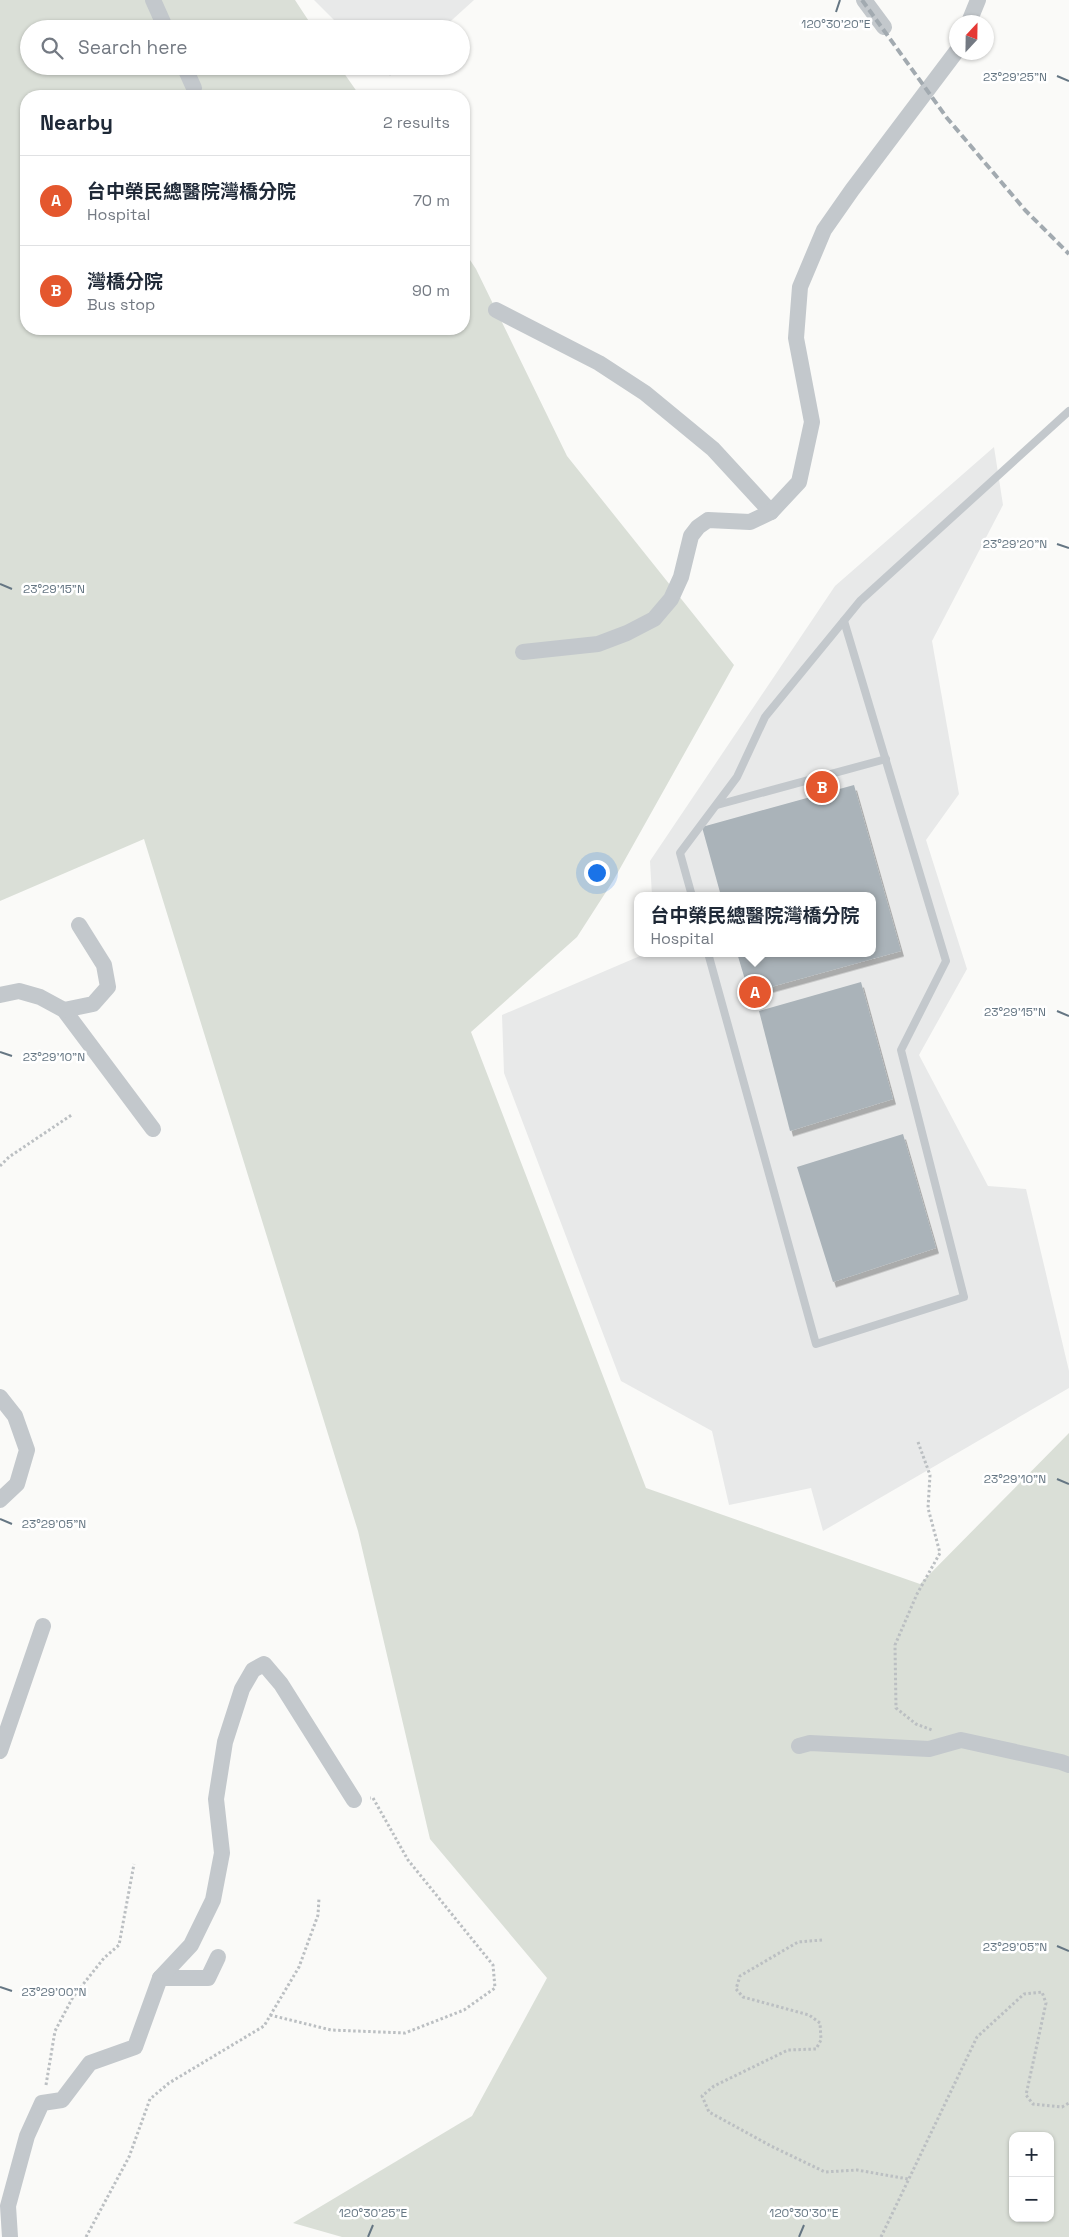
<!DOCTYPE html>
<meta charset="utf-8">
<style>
:root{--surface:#fff;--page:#f2f2f3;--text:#1f2937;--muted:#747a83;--line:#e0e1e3;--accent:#e4572e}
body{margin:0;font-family:"Space Grotesk","Noto Sans TC",sans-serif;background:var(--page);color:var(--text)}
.controls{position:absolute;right:15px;bottom:15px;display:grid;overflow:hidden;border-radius:10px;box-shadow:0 1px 4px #0004}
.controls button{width:45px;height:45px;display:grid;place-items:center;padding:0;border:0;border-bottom:1px solid var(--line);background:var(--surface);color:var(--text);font:25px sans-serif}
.compass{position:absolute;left:949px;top:15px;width:45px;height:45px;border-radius:50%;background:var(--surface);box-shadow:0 1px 4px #0004;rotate:22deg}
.you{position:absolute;left:596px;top:872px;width:18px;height:18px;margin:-12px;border:4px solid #fff;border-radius:50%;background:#1a73e8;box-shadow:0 0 0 8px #1a73e833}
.badge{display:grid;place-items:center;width:32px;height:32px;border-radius:50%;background:var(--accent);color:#fff;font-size:16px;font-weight:700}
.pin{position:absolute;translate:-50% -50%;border:2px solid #fff;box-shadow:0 1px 5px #0006}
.popup{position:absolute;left:634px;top:892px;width:242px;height:65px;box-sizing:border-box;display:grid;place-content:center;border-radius:10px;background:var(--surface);filter:drop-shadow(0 1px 4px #0005);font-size:16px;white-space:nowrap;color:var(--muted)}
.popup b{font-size:19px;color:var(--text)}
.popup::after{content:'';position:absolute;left:50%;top:100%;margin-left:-10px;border:10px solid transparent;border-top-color:var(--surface)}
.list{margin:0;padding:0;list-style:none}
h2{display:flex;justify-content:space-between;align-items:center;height:65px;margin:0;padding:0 20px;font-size:21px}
h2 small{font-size:16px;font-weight:400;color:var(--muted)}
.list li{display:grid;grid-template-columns:32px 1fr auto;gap:15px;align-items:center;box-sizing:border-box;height:90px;padding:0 20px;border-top:1px solid var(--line)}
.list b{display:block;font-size:19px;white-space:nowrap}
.list p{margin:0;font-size:16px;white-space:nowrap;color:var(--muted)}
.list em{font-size:16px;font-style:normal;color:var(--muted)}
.icon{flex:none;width:28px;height:28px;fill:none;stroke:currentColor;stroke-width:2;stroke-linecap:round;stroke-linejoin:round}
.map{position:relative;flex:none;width:1069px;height:2237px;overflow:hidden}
.search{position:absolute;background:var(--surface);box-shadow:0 1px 4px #0004;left:20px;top:20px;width:450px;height:55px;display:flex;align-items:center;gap:12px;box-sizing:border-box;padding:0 18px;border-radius:28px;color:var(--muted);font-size:19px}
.panel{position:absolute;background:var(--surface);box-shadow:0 1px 4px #0004;left:20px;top:90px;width:450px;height:245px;border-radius:20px}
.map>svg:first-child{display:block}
.built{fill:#e8e9e9}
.green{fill:#dadfd7;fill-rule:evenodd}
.building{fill:#aab3b9;filter:url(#shadow)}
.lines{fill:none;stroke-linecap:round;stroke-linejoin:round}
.path{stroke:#bbbfc2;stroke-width:3;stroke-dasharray:2.5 2.5;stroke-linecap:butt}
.service{stroke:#c3c8cc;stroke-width:8}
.minor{stroke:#c3c8cc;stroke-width:16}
.rail{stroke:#a2aab0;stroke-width:4;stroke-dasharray:8 4;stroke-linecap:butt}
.ticks{fill:none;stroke:#657683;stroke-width:2}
.ticks-label{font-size:12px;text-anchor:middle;fill:#657683;stroke:#fff;stroke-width:5;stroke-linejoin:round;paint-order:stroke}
</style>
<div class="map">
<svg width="1069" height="2237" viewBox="0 0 1069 2237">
<defs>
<filter id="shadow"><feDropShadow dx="3" dy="5.5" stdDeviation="0" flood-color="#0004"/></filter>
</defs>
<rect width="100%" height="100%" fill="#fafaf8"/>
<g class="built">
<path d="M314 0H474L442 29H343Z"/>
<path d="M380 66H401L390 76Z"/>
<path d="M994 447 1003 505 932 641 959 794 926 840 967 969 919 1055 988 1186 1026 1189 1069 1371V1388L823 1531 811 1488 729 1505 712 1431 621 1381 504 1073 502 1015 647 953H872V896H652L650 861 835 586Z"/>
</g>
<path class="green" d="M0 0H295L314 29H29V66H339L360 96H26V329H464V251L476 269 567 456 734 665 613 881 577 937 471 1032 646 1488 920 1584 1069 1433V2237H342L293 2223 472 2116 547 1978 430 1839 358 1531 144 839 0 901ZM1013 2136H1050V2218H1013Z"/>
<g class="building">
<path d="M854 785 901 951 749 993 737 953H872V896H721L702 827Z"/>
<path d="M861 982 893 1099 790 1131 759 1011Z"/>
<path d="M903 1134 936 1248 833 1282 797 1167Z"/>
</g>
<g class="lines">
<g class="path">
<path d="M0 1166 9 1157 73 1114"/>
<path d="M918 1442 930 1475 928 1508 940 1553 917 1594 895 1645 896 1708 916 1724 932 1730"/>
<path d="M822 1940 798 1942 740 1976 736 1989 743 1997 809 2015 820 2023 821 2040 816 2049 788 2050 714 2086 702 2096 709 2112 771 2146 825 2172 857 2170 908 2179"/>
<path d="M270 2015 331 2030 405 2033 464 2010 495 1988 493 1965 408 1860 373 1798H370"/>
<path d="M46 2085 55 2031 73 1997 104 1958 119 1945 134 1864"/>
<path d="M86 2237 129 2157 150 2099 169 2083 264 2026 299 1967 318 1915 319 1898"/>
<path d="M881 2237 977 2037 1024 1994 1042 1992 1046 2003 1026 2095 1033 2104 1062 2107 1069 2103"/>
</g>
<g class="service">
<path d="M717 805 886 759"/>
<path d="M692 896 680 853 737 777 765 717 860 601 1069 411"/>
<path d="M708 953 816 1344 964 1297 901 1050 946 961 844 621"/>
</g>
<g class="minor">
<path d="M153 0 166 29"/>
<path d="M864 0 884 27"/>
<path d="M969 22 978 0"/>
<path d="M184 66 194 88"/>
<path d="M496 310 599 363 645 393 713 449 771 512"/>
<path d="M523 652 598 644 627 633 654 619 671 599 681 577 691 536 698 527 708 520 750 522 771 512 799 482 812 422 796 338 800 287 824 230 852 190 956 52"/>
<path d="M0 995 19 991 40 997 64 1010 153 1129"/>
<path d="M64 1010 93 1004 108 987 104 965 79 925"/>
<path d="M0 1397 15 1416 27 1450 17 1484 0 1500"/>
<path d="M799 1746 810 1743 929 1749 961 1740 1061 1762 1069 1765"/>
<path d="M0 1751 43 1626"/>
<path d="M160 1978H208L218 1957"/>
<path d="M10 2237 8 2206 27 2136 42 2103 62 2100 90 2063 135 2047 160 1978 191 1945 213 1900 222 1853 216 1799 225 1742 242 1689 253 1670 264 1664 281 1684 354 1800"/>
</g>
<path class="rail" d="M862 0 947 118 1025 210 1069 254"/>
</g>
<path class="ticks" d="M836 12 840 0M1057 76 1069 81M1057 544 1069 548M0 584 12 589M1057 1011 1069 1016M0 1052 12 1056M1057 1479 1069 1484M0 1519 12 1524M1057 1946 1069 1951M0 1987 12 1991M368 2237 373 2225M799 2237 804 2225"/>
<g class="ticks-label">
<text x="836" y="28">120°30'20"E</text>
<text x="1015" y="81">23°29'25"N</text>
<text x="1015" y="548">23°29'20"N</text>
<text x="54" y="593">23°29'15"N</text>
<text x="1015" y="1016">23°29'15"N</text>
<text x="54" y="1061">23°29'10"N</text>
<text x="1015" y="1483">23°29'10"N</text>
<text x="54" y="1528">23°29'05"N</text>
<text x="1015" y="1951">23°29'05"N</text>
<text x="54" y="1996">23°29'00"N</text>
<text x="373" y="2217">120°30'25"E</text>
<text x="804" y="2217">120°30'30"E</text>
</g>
</svg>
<div class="controls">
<button>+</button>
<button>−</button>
</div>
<svg class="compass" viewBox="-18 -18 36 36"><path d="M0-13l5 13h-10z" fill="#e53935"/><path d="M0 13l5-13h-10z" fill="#747a83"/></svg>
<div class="you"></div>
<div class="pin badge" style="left:755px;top:992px">A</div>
<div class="popup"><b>台中榮民總醫院灣橋分院</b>Hospital</div>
<div class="pin badge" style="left:822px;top:787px">B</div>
<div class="search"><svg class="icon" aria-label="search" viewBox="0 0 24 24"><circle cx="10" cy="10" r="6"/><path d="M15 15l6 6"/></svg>Search here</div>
<section class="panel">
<h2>Nearby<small>2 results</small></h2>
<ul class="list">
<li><span class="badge">A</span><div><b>台中榮民總醫院灣橋分院</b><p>Hospital</p></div><em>70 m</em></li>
<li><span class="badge">B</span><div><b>灣橋分院</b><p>Bus stop</p></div><em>90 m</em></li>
</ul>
</section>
</div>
